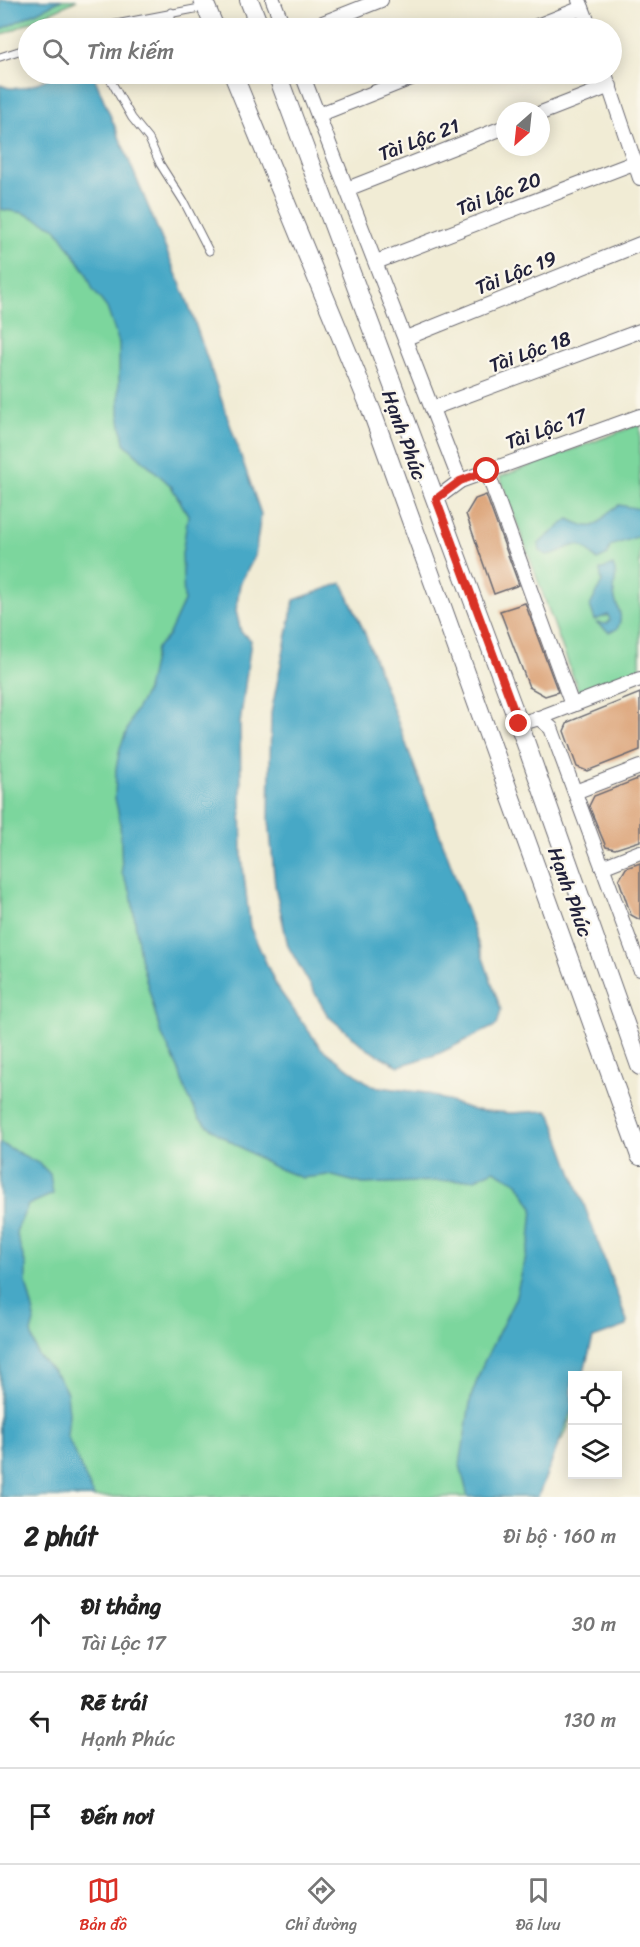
<!DOCTYPE html>
<html lang="vi">
<meta charset="utf-8">
<style>
:root{--surface:#fff;--page:#f6f6f6;--text:#222;--muted:#767676;--line:#e0e0e0;--accent:#d93025}
body{margin:0;font-family:Sriracha,sans-serif;background:var(--page);color:var(--text)}
.controls{position:absolute;right:18px;bottom:18px;display:grid;overflow:hidden;border-radius:0px;box-shadow:0 3px 15px #0003}
.controls button{width:54px;height:54px;display:grid;place-items:center;padding:0;border:0;border-bottom:2px solid var(--line);background:var(--surface);color:var(--text);font:30px sans-serif}
.compass{position:absolute;left:496px;top:102px;width:54px;height:54px;border-radius:50%;background:var(--surface);box-shadow:0 3px 15px #0003;rotate:207deg}
.stop{position:absolute;width:18px;height:18px;margin:-14px;border:4px solid #d93025;border-radius:50%;background:#fff}
.stop.end{background:#d93025;border-color:#fff;box-shadow:0 2px 6px #0008}
.list{margin:0;padding:0;list-style:none}
h2{display:flex;justify-content:space-between;align-items:center;height:78px;margin:0;padding:0 24px;font-size:26px}
h2 small{font-size:20px;font-weight:400;color:var(--muted)}
.list li{display:grid;grid-template-columns:39px 1fr auto;gap:18px;align-items:center;box-sizing:border-box;height:96px;padding:0 24px;border-top:2px solid var(--line)}
.list b{display:block;font-size:22px;white-space:nowrap}
.list p{margin:0;font-size:20px;white-space:nowrap;color:var(--muted)}
.list em{font-size:20px;font-style:normal;color:var(--muted)}
.icon{flex:none;width:33px;height:33px;fill:none;stroke:currentColor;stroke-width:2;stroke-linecap:round;stroke-linejoin:round}
.map{position:relative;flex:none;width:640px;height:1497px;overflow:hidden}
.search{position:absolute;background:var(--surface);box-shadow:0 3px 15px #0003;left:18px;right:18px;top:18px;height:66px;display:flex;align-items:center;gap:15px;box-sizing:border-box;padding:0 21px;border-radius:33px;color:var(--muted);font-size:22px}
.sheet{height:366px;background:var(--surface)}
nav{display:flex;justify-content:space-around;align-items:center;box-sizing:border-box;height:84px;border-top:2px solid var(--line);background:var(--surface);font-size:16px;color:var(--muted)}
nav a{display:grid;justify-items:center;gap:3px}
nav .on{color:var(--accent)}
.map>svg:first-child{display:block}
.green{fill:#7bd69d;stroke:#4e7c6c;stroke-width:1.5}
.water{fill:#47a8c6;stroke:#346580;stroke-width:1.5}
.building{fill:#d99c6e}
.lines{fill:none;stroke-linecap:round;stroke-linejoin:round}
.service-casing{stroke:#6a6971;stroke-width:9}
.minor-casing{stroke:#6a6971;stroke-width:16}
.tertiary-casing{stroke:#6a6971;stroke-width:20}
.service{stroke:#fff;stroke-width:7}
.minor{stroke:#fff;stroke-width:14}
.tertiary{stroke:#fff;stroke-width:18}
.route{stroke:#d93025;stroke-width:8}
.labels{text-anchor:middle;dominant-baseline:central;stroke-width:4.5;stroke-linejoin:round;paint-order:stroke}
.street-label{font-size:20px;fill:#22223b;stroke:#fbf7ec}
</style>
<div class="map">
<svg width="640" height="1497" viewBox="0 0 640 1497">
<rect width="100%" height="100%" fill="#fbf7ec"/>
<filter id="ink" filterUnits="userSpaceOnUse"><feTurbulence type="fractalNoise" baseFrequency=".0167" numOctaves="2"/><feDisplacementMap in="SourceGraphic" scale="12" xChannelSelector="R" yChannelSelector="G"/><feConvolveMatrix kernelMatrix="1 2 1 2 8 2 1 2 1" color-interpolation-filters="sRGB"/></filter>
<filter id="wash" filterUnits="userSpaceOnUse"><feTurbulence type="fractalNoise" baseFrequency=".008" numOctaves="4" result="noise"/><feDisplacementMap in="SourceGraphic" scale="24" xChannelSelector="R" yChannelSelector="G"/><feGaussianBlur stdDeviation="1.35" result="paint"/><feColorMatrix in="noise" values="0 0 0 0 0 0 0 0 0 0 0 0 0 0 0 0 0 1.4 0 .05"/><feComposite in="paint" operator="in"/></filter>
<g filter="url(#wash)">
<rect width="100%" height="100%" fill="#f1ecd5"/>
<g class="green">
<path d="M0 0H77L0 36Z"/>
<path d="M0 94 199 486 198 641 264 1054 539 1174 583 1352 584 1375 572 1376V1417L565 1435 544 1465 532 1497H0Z"/>
<path d="M640 424V670L579 693 500 477Z"/>
</g>
<g class="water">
<path d="M0 0H62L0 30Z"/>
<path d="M57 74H93L187 300 261 514 255 556 240 584 236 611 241 632 251 640 240 724 242 858 250 927 277 987 321 1048 372 1086 426 1093 473 1110 511 1113 547 1111 551 1115 627 1321V1326L593 1338 583 1375 572 1376V1409L538 1497H468L460 1465 471 1397 483 1364 515 1299 530 1241 533 1208 518 1183 494 1170 475 1179 442 1181 363 1184 329 1175 302 1178 272 1166 218 1134 199 1118 186 1092 178 1068 160 1031 140 957 131 893 122 873 120 821 115 798 116 769 120 748 133 715 147 690 156 648 168 636 184 601 182 554 188 515 171 486 124 443 119 414V343L107 308 93 290 86 272 55 227 23 213 0 209V85C19 94 40 82 57 74Z"/>
<path d="M619 505 640 509V536L610 546 608 555 597 560C573 531 571 553 546 555L540 551 539 544C540 542 567 520 569 519 603 537 595 518 619 505Z"/>
<path d="M613 565C619 580 613 579 614 592 614 607 626 613 617 629L609 632 597 623 607 624 610 620 608 615 595 620 590 606 602 582 600 570Z"/>
<path d="M342 583 364 631 450 862 501 1010 497 1025 438 1054 399 1066 367 1049 328 1016 288 946 275 886 269 820 271 713 294 600Z"/>
<path d="M0 1143 40 1164 50 1174 53 1194 28 1205 16 1232 26 1266V1283L35 1318 31 1333 37 1354 59 1378 67 1393 69 1413 67 1436 94 1497H0Z"/>
</g>
<g id="blocks">
<g class="building">
<path d="M486 495 519 585 494 594 466 514 475 499Z"/>
<path d="M525 603 558 692 545 696 529 687 500 611Z"/>
<path d="M640 693V750L587 771 577 767 564 731 568 722Z"/>
<path d="M640 778V841L615 849 606 847 589 806 594 796Z"/>
<path d="M640 863V920L631 915 619 880 626 868Z"/>
</g>
</g>
</g>
<g filter="url(#ink)">
<use href="#blocks" fill-opacity="0" stroke="#6a6971" stroke-width="1.5"/>
<g class="lines">
<defs>
<g id="service">
<path d="M95 28 205 7"/>
<path d="M171 28V12"/>
<path d="M0 57 28 48"/>
<path d="M107 74 132 118 149 139 160 164 184 202 209 251"/>
</g>
<g id="minor">
<path d="M273 0 284 28"/>
<path d="M579 0 590 28"/>
<path d="M310 28 381 0"/>
<path d="M532 28 582 8"/>
<path d="M302 74 460 481"/>
<path d="M605 74 640 178"/>
<path d="M541 113 610 86"/>
<path d="M318 115 421 74"/>
<path d="M347 189 505 127"/>
<path d="M376 262 636 162"/>
<path d="M406 338 640 244"/>
<path d="M433 408 640 331"/>
<path d="M487 471 572 705"/>
<path d="M436 499 460 481 640 416"/>
<path d="M539 718 640 679"/>
<path d="M519 724 539 718 551 728 640 969"/>
<path d="M575 792 640 767"/>
<path d="M602 867 640 852"/>
</g>
<g id="tertiary">
<path d="M203 0 215 28"/>
<path d="M249 0 260 28"/>
<path d="M233 74 372 412 640 1156"/>
<path d="M277 74 519 724 640 1066"/>
</g>
</defs>
<use href="#service" class="service-casing"/>
<use href="#minor" class="minor-casing"/>
<use href="#tertiary" class="tertiary-casing"/>
<use href="#service" class="service"/>
<use href="#minor" class="minor"/>
<use href="#tertiary" class="tertiary"/>
</g>
</g>
<g class="lines" filter="url(#ink)">
<path class="route" d="M487 471 460 481 436 499 519 724"/>
</g>
<g class="labels">
<g class="street-label">
<text transform="translate(419 140) rotate(-21)">Tài Lộc 21</text>
<text transform="translate(499 194) rotate(-21)">Tài Lộc 20</text>
<text transform="translate(516 273) rotate(-22)">Tài Lộc 19</text>
<text transform="translate(530 352) rotate(-20)">Tài Lộc 18</text>
<text transform="translate(546 429) rotate(-20)">Tài Lộc 17</text>
<text transform="translate(404 435) rotate(70)">Hạnh Phúc</text>
<text transform="translate(570 892) rotate(70)">Hạnh Phúc</text>
</g>
</g>
</svg>
<div class="controls">
<button><svg class="icon" aria-label="locate" viewBox="0 0 24 24"><circle cx="12" cy="12" r="6"/><path d="M12 2v4M12 18v4M2 12h4M18 12h4"/></svg></button>
<button><svg class="icon" aria-label="layers" viewBox="0 0 24 24"><path d="M12 4l9 5-9 5-9-5zM3 14l9 5 9-5"/></svg></button>
</div>
<svg class="compass" viewBox="-18 -18 36 36"><path d="M0-13l5 13h-10z" fill="#e53935"/><path d="M0 13l5-13h-10z" fill="#767676"/></svg>
<div class="stop" style="left:487px;top:471px"></div>
<div class="stop end" style="left:519px;top:724px"></div>
<div class="search"><svg class="icon" aria-label="search" viewBox="0 0 24 24"><circle cx="10" cy="10" r="6"/><path d="M15 15l6 6"/></svg>Tìm kiếm</div>
</div>
<section class="sheet">
<h2>2 phút<small>Đi bộ · 160 m</small></h2>
<ul class="list">
<li><svg class="icon" aria-label="ahead" viewBox="0 0 24 24"><path d="M12 20V5M6 11l6-6 6 6"/></svg><div><b>Đi thẳng</b><p>Tài Lộc 17</p></div><em>30 m</em></li>
<li><svg class="icon" aria-label="left" viewBox="0 0 24 24"><path d="M17 20v-9H6M10 6l-5 5 5 5"/></svg><div><b>Rẽ trái</b><p>Hạnh Phúc</p></div><em>130 m</em></li>
<li><svg class="icon" aria-label="arrive" viewBox="0 0 24 24"><path d="M6 21V4h12l-3 4 3 4H6"/></svg><div><b>Đến nơi</b></div></li>
</ul>
</section>
<nav>
<a class="on"><svg class="icon" aria-label="map" viewBox="0 0 24 24"><path d="M3 6l6-2 6 2 6-2v14l-6 2-6-2-6 2zM9 4v14M15 6v14"/></svg>Bản đồ</a>
<a><svg class="icon" aria-label="directions" viewBox="0 0 24 24"><path d="M12 3l9 9-9 9-9-9zM9 14v-3h6M13 9l2 2-2 2"/></svg>Chỉ đường</a>
<a><svg class="icon" aria-label="saved" viewBox="0 0 24 24"><path d="M7 4h10v16l-5-4-5 4z"/></svg>Đã lưu</a>
</nav>
